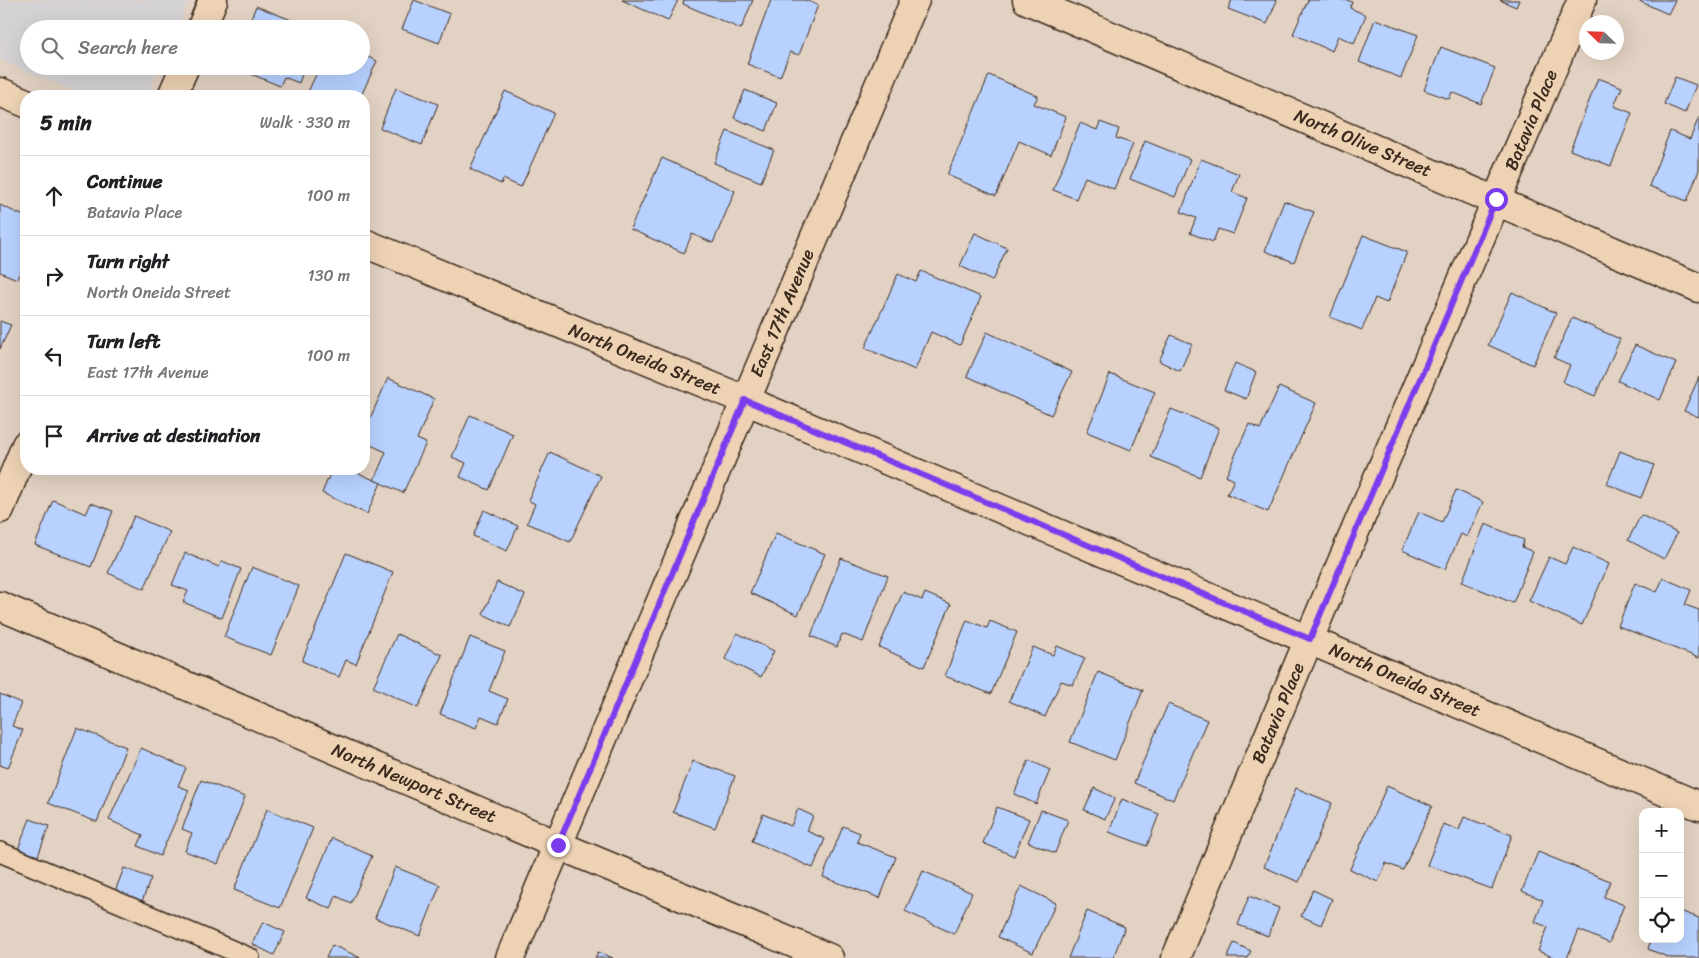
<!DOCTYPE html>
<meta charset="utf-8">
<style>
:root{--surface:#fff;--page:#f6f6f6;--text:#202124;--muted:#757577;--line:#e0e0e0}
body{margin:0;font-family:Sriracha,sans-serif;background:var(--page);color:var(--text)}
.controls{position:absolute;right:15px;bottom:15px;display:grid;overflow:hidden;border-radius:10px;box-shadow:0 5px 20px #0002}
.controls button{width:45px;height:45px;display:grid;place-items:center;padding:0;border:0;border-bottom:1px solid var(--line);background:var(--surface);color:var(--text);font:25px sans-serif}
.compass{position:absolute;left:1579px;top:15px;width:45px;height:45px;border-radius:50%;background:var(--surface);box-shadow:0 5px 20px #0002;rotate:293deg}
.stop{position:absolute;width:15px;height:15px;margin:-11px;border:4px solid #7c3aed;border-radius:50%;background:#fff}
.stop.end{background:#7c3aed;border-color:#fff;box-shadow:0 1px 5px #0008}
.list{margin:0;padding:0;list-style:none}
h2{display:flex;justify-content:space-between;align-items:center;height:65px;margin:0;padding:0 20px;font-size:21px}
h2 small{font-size:16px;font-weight:400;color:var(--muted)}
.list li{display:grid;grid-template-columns:32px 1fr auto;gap:15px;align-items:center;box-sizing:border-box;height:80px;padding:0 20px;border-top:1px solid var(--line)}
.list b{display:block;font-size:19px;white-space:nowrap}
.list p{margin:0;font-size:16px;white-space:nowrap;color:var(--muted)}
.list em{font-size:16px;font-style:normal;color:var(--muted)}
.icon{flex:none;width:28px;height:28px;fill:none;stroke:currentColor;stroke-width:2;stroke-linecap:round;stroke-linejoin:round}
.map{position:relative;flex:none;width:1699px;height:958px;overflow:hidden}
.search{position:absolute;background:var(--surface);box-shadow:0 5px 20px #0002;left:20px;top:20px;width:350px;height:55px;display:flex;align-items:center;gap:12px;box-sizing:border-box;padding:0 18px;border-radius:28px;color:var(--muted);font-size:19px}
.panel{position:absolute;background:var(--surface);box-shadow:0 5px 20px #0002;left:20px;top:90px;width:350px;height:385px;border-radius:20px}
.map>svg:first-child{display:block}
.built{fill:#d5d2d5}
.building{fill:#b8d1ff;stroke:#3b2a1e}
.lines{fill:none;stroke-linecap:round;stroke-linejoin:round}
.service-casing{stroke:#3b2a1e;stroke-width:22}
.minor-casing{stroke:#3b2a1e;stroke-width:31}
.tertiary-casing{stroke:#3b2a1e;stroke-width:31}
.service{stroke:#edd2b4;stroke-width:19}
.minor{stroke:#edd2b4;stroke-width:28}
.tertiary{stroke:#edd2b4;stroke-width:28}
.route{stroke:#7c3aed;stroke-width:6}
.labels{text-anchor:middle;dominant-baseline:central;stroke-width:4.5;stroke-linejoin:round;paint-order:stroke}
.street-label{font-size:18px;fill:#3b2a1e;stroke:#edd2b4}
</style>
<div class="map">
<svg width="1699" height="958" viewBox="0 0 1699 958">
<rect width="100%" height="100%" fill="#e2d2c3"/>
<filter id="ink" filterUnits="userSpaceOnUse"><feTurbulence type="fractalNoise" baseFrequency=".02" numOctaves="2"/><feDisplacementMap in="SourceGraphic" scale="10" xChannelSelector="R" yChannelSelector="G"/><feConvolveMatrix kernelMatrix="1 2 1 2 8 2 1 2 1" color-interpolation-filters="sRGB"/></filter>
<g filter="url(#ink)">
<path class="built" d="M0 0H189L177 29H29V66H160L147 96H86L0 60Z"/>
<g class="building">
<path d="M414 0 450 14 439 43 402 29Z"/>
<path d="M622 0H678L668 21Z"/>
<path d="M684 0H753L741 29 683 4Z"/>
<path d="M771 0H805L818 5 799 55 790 52 780 77 747 64Z"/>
<path d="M1232 0H1277L1267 24 1228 9Z"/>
<path d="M1308 0H1347L1352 2 1350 8 1366 15 1354 43 1338 36 1332 51 1293 34Z"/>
<path d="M1500 0H1519L1516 7Z"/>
<path d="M1637 0H1675L1668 14Z"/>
<path d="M256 6 314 29H247Z"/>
<path d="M1375 19 1418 35 1401 78 1359 62Z"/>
<path d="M1441 47 1495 68 1481 104 1452 92 1449 99 1424 90Z"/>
<path d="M361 54 377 61 361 96H312L307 94 320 66H361Z"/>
<path d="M232 66H305L299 83 284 77 280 86Z"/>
<path d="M989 75 1038 96 1034 104 1066 117 1051 155 1019 141 996 196 947 175Z"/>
<path d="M1675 77 1696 85 1685 113 1664 104Z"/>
<path d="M1598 78 1622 87 1614 106 1632 113 1611 166 1570 150Z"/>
<path d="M396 88 438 104 422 145 380 128Z"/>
<path d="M745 90 777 103 766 131 734 118Z"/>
<path d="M505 91 554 113 521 187 503 179 501 184 470 169Z"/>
<path d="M1699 117V170L1687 201 1649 186 1670 131 1690 139Z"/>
<path d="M1100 122 1119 129 1116 138 1133 144 1114 189 1085 177 1076 199 1053 190 1080 123 1097 130Z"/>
<path d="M727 131 774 150 761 182 714 163Z"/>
<path d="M1145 141 1190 159 1175 197 1130 179Z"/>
<path d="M662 158 735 191 713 243 692 234 684 253 630 229Z"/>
<path d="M1201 159 1239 174 1232 192 1247 198 1233 234 1218 229 1213 242 1190 233 1196 218 1181 212Z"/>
<path d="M1284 201 1314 212 1294 262 1265 251Z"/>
<path d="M0 205 26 217V258L17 279 0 272Z"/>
<path d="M975 233 1007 248 992 281 960 266Z"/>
<path d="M1363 235 1407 252 1387 303 1375 298 1362 330 1330 317Z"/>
<path d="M921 271 981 297 960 345 931 332 915 370 865 348 898 274 916 282Z"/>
<path d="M1512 292 1556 313 1533 365 1488 345Z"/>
<path d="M1572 318 1620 339 1595 396 1563 382 1570 365 1554 358Z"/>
<path d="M0 321 11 325 0 349Z"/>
<path d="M987 332 1072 372 1051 415 967 376Z"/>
<path d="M1171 335 1192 344 1180 371 1159 361Z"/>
<path d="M1635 345 1676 363 1660 400 1618 381Z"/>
<path d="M1235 363 1256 372 1246 399 1224 390Z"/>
<path d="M1110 374 1155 392 1131 450 1087 432Z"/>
<path d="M1699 377V417L1684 411Z"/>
<path d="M388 378 434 399 417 439 426 443 403 493 374 480 386 452 364 442V432Z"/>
<path d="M1279 387 1316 403 1268 512 1227 494 1234 480 1226 476 1249 424 1260 429Z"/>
<path d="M1171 409 1219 428 1200 477 1151 457Z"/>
<path d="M470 415 513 434 489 490 460 477 466 463 452 457Z"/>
<path d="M1620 451 1654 465 1641 498 1607 484Z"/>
<path d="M550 452 601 476 570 542 527 523 535 504 528 500Z"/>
<path d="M332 469H349L381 483 367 514 322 493Z"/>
<path d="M1456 490 1483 502 1467 537 1461 534 1445 569 1402 550 1419 512 1442 522Z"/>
<path d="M53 500 86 514 91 503 113 511 91 567 35 545Z"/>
<path d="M484 510 518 526 507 551 473 536Z"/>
<path d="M1641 515 1677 533 1664 559 1628 540Z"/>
<path d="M134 516 170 532 144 589 108 573Z"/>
<path d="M1485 524 1524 540 1522 547 1533 552 1513 603 1462 582Z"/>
<path d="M776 533 825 554 798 615 750 593Z"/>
<path d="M1573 547 1609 564 1582 625 1529 601 1549 557 1565 564Z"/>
<path d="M185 553 219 567 222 561 241 569 222 618 183 602 188 591 172 585Z"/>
<path d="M346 553 393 572 356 664 346 660 339 677 302 661Z"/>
<path d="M841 558 888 576 863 642 842 634 837 647 811 636Z"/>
<path d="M252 567 299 586 271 655 224 637Z"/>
<path d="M1663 578 1691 590 1685 605 1699 610V658L1618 626 1635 583 1657 592Z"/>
<path d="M497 582 525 595 510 627 483 614Z"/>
<path d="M903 592 922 600 925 593 951 604 924 667 879 647Z"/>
<path d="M967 620 987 628 990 621 1017 632 991 694 945 676Z"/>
<path d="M737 633 774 651 761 677 725 659Z"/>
<path d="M397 634 442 655 418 708 373 687Z"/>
<path d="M470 637 505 651 489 691 508 699 498 723 481 716 476 728 440 714Z"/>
<path d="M1057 646 1085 658 1073 685 1061 681 1045 717 1009 701 1033 647 1053 655Z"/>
<path d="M1098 672 1143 690 1115 760 1070 742Z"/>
<path d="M0 694 21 703 12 726 23 730 8 768 0 765Z"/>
<path d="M1168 704 1207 720 1173 800 1134 783Z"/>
<path d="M77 728 126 747 97 822 48 803Z"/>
<path d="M141 748 186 768 178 786 189 790 160 856 138 846 143 835 109 820Z"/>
<path d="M1029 760 1050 770 1036 804 1014 794Z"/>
<path d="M693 761 735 776 715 828 673 812Z"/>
<path d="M201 780 245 797 218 864 185 851 192 833 182 829Z"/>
<path d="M1387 786 1432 806 1403 870 1386 863 1378 882 1350 869Z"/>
<path d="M1094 788 1115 798 1105 819 1084 810Z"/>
<path d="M1296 788 1332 803 1299 882 1264 867Z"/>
<path d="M1122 799 1159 814 1147 846 1109 832Z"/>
<path d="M997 807 1029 819 1014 856 983 843Z"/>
<path d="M267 809 313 828 280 908 234 890Z"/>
<path d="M798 809 813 816 807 831 825 839 813 868 752 841 763 814 791 826Z"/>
<path d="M1041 810 1068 820 1055 853 1028 842Z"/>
<path d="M1464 817 1512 835 1492 889 1427 865 1443 824 1459 830Z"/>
<path d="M30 819 49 826 38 856 18 849Z"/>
<path d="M843 826 860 833 857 842 896 857 880 898 823 877Z"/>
<path d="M332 838 372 856 351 903 336 896 331 909 306 898Z"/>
<path d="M1538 852 1610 881 1604 897 1624 905 1609 943 1579 930 1567 958H1555L1538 951 1548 927 1535 922 1543 900 1522 891Z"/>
<path d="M395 867 440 885 420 936 375 918Z"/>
<path d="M124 868 151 878 141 904 114 894Z"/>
<path d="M923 871 972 893 954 934 905 911Z"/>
<path d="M1021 886 1056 903 1033 953 998 937Z"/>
<path d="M1313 890 1332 899 1321 925 1301 916Z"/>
<path d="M1249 896 1279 908 1268 936 1238 925Z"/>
<path d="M1087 911 1125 927 1113 958H1068Z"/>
<path d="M1680 911 1699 918V958H1670L1648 949 1651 939H1680Z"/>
<path d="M263 922 285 932 274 955 252 944Z"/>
<path d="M1234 943 1251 951 1247 958H1227Z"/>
<path d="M332 945 361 958H326Z"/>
<path d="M598 952 613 958H595Z"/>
</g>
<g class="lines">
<defs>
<path id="service" d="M0 852 250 958"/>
<g id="minor">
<path d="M1027 0 1699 288"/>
<path d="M201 29 213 0"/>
<path d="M172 96 185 66"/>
<path d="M0 509 26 445"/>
<path d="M0 606 558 845 829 958"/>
<path d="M1176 958 1309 639 1582 0"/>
</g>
<g id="tertiary">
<path d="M0 92 26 103"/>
<path d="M364 243 745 400 1699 806"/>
<path d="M510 958 915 0"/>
</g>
</defs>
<use href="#service" class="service-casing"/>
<use href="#minor" class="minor-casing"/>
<use href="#tertiary" class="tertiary-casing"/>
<use href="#service" class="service"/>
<use href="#minor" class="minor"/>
<use href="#tertiary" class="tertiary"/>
</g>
</g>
<g class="lines" filter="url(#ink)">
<path class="route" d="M558 845 745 400 1310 639 1496 199"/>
</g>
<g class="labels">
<g class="street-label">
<text transform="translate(1531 120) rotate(-67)">Batavia Place</text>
<text transform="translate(1363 143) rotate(23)">North Olive Street</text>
<text transform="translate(782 313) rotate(-67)">East 17th Avenue</text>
<text transform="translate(645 359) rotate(22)">North Oneida Street</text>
<text transform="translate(1405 680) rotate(23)">North Oneida Street</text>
<text transform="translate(1278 713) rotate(-67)">Batavia Place</text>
<text transform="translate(414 783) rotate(23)">North Newport Street</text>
</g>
</g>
</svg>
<div class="controls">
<button>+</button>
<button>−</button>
<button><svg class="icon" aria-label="locate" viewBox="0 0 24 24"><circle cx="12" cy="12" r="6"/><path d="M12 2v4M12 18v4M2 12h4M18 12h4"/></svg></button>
</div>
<svg class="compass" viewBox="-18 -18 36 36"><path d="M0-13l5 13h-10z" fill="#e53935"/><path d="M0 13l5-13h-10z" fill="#757577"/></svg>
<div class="stop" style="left:1496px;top:199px"></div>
<div class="stop end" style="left:558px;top:845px"></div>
<div class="search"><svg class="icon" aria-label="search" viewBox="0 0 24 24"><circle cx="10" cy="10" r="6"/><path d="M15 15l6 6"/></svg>Search here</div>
<section class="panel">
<h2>5 min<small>Walk · 330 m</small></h2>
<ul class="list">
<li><svg class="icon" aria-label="ahead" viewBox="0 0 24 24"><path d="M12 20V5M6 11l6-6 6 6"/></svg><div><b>Continue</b><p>Batavia Place</p></div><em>100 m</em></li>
<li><svg class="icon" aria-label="right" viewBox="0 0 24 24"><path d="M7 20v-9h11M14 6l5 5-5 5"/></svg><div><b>Turn right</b><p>North Oneida Street</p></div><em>130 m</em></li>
<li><svg class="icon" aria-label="left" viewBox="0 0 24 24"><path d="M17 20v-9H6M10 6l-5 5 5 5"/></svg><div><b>Turn left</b><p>East 17th Avenue</p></div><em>100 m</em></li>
<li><svg class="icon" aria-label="arrive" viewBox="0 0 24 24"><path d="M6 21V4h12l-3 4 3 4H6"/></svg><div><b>Arrive at destination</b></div></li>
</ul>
</section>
</div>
